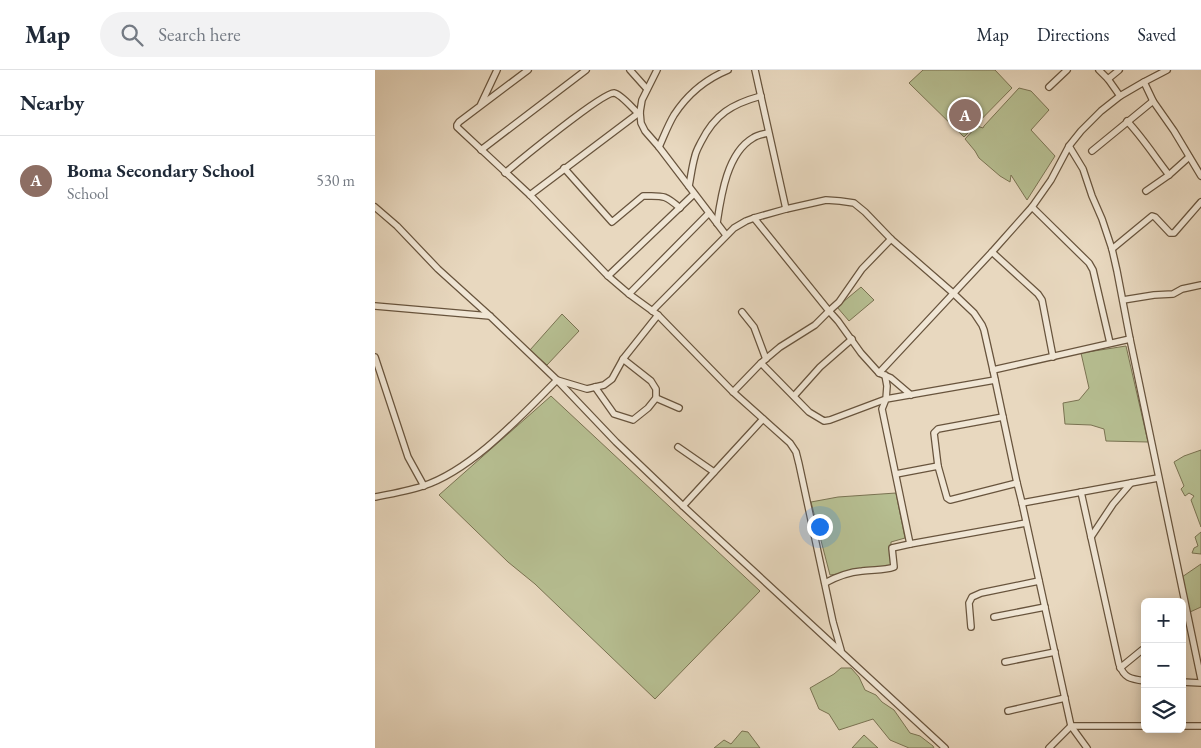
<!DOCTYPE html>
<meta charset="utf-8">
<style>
:root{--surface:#fff;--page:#f2f2f3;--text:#1f2937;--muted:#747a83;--line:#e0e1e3;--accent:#8f2418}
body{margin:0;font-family:"EB Garamond",serif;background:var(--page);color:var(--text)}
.controls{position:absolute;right:15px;bottom:15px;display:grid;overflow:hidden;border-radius:8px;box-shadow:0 2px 12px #0003}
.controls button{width:45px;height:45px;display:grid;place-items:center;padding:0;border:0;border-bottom:1px solid var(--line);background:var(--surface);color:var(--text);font:25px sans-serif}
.you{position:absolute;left:444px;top:456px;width:18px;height:18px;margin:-12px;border:4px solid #fff;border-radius:50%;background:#1a73e8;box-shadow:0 0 0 8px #1a73e833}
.badge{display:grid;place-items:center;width:32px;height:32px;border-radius:50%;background:var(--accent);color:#fff;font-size:16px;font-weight:700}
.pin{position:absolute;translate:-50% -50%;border:2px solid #fff;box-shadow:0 1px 5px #0006}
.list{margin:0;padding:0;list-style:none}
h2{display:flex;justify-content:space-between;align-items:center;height:65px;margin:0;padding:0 20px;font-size:21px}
h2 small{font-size:16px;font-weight:400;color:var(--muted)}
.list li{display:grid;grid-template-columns:32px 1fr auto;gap:15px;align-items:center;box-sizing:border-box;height:90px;padding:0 20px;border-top:1px solid var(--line)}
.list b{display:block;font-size:19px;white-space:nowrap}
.list p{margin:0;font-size:16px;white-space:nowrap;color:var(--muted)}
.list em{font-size:16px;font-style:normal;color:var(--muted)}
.icon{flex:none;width:28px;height:28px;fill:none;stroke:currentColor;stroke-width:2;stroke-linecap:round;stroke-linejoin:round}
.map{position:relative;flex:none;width:826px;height:678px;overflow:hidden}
header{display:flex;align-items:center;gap:30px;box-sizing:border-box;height:70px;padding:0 25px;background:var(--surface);border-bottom:1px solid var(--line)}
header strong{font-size:24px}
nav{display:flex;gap:28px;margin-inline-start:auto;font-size:18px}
.search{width:350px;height:45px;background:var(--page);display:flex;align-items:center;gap:12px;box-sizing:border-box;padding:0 18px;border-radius:28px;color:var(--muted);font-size:19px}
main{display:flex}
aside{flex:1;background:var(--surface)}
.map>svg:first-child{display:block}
.green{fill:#b6be91;stroke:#7a7352}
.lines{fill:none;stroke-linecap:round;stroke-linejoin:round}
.street-casing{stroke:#68543d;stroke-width:8}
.street{stroke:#f0e6d5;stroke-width:5.5}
</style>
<header>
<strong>Map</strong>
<div class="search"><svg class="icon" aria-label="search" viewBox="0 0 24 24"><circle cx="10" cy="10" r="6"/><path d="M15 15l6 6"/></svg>Search here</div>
<nav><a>Map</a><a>Directions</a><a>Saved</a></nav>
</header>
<main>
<aside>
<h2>Nearby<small></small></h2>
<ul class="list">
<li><span class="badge" style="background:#8d6e63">A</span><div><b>Boma Secondary School</b><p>School</p></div><em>530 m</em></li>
</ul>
</aside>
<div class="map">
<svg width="826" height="678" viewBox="0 0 826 678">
<rect width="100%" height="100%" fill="#e8d8bf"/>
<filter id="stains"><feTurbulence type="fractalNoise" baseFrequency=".004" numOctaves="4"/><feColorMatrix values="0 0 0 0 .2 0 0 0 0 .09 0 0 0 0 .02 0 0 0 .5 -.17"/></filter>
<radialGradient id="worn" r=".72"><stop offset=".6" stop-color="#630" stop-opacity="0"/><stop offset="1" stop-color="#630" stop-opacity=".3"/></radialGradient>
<g class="green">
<path d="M548 0H620L637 18 589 67 534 13Z"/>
<path d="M644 18 656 21 674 40 656 60 680 86 652 130 636 105 635 112 625 106 604 88 600 81 590 69 602 56 608 58 609 56Z"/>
<path d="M486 217 499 230 474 251 462 237Z"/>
<path d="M187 244 204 261 172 295 155 280Z"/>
<path d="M751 276 773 372 731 371 729 359 716 355 690 354 688 333 704 330 714 318 706 283Z"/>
<path d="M176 326 385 521 280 629 160 514 133 492 64 425Z"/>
<path d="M826 380V457L816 430 819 426 814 423 810 426 806 419 809 416 799 392 809 386Z"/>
<path d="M521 423 530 468 516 472V497L455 505 436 432 463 427Z"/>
<path d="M826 462V484L817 483 819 478 823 476 820 467Z"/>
<path d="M826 494V537L815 542 807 507Z"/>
<path d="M466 598H476L484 607 490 620 501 625 507 632 519 640 535 663 545 666 558 676 559 678H534L515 670 498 649 464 660 454 644 444 639 435 618 459 604Z"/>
<path d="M367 661 373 662 385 678H339L349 670 356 674Z"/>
<path d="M489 665 503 678H477Z"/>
</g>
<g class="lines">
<defs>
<g id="street">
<path d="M153 0 84 52 82 55V57L155 125 233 206 254 224 283 245 358 322 415 373 421 382 424 394 458 552 466 580"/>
<path d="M255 0 272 19"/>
<path d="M282 0 267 30 265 42 266 53 270 61 284 77 351 165"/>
<path d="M380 0 411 139"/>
<path d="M724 0 733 9 745 26"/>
<path d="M733 9 744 0"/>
<path d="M769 12 778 31 799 61 826 106"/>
<path d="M674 17 692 0"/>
<path d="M106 34 122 0"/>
<path d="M752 51C768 68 780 87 794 105"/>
<path d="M694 76 708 99 717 126 727 149 737 179 742 201 755 269 826 609"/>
<path d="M284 77C289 66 293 55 299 45 312 25 331 9 353 0"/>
<path d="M106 80 211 0"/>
<path d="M717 81 778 31"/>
<path d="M189 98 237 152 268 126C288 126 289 124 305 138"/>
<path d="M130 103C144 91 228 22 239 23 246 24 258 39 263 43"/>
<path d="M314 116C316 106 317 96 320 86 321 81 324 76 326 72 340 44 357 34 386 26"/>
<path d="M771 121 794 105 814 87"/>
<path d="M155 125 265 42"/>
<path d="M0 137 22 156 63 199 115 246 182 310 241 372 308 436 570 678"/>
<path d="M657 137 714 193 718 200 735 273"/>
<path d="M342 153C346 126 352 83 378 68 382 65 388 64 393 63"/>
<path d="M516 169 487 199 464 232 454 241 463 251 486 283 504 303 516 308 536 325"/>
<path d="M737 179 777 146 780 147 795 163H799L826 132"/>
<path d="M617 182 663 224 667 230 678 287"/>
<path d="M233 206 319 124"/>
<path d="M254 224 334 143"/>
<path d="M748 230 779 225 798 224 807 219 826 215"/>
<path d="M0 236 115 246"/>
<path d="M277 241 359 158 371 151 379 148 411 139 451 130 465 131 479 133 490 142 516 169 578 223 599 243 607 255 609 260 618 300 642 413 647 433 696 656 712 678"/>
<path d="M367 242 379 257 391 289"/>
<path d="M0 287 33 387 49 416"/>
<path d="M386 293 434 342 449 351 455 350 511 329 512 316 510 305"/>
<path d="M618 300 755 269"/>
<path d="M504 303 617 182 657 137 676 110 694 76 706 61 726 41 745 26 769 12 792 0"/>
<path d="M620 310 511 329 507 339 535 474 651 453"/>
<path d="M220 317 239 344 258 350 273 338 281 328V319L276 311 248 289"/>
<path d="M358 322 386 293 405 277 440 255 454 241 379 148"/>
<path d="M419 326 445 297 477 269"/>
<path d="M281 328 304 338"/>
<path d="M628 347 563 359 559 363 563 396 572 428 575 430 642 413"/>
<path d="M303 377 339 402"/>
<path d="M521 404 563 396"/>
<path d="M706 422 744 594C749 608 755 609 770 611"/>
<path d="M0 427C16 424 33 421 48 416 97 400 146 346 182 310L212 319 229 315 237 309 248 289 283 245"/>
<path d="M647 433 783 408"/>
<path d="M308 436 388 349"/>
<path d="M716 467 738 434 756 413"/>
<path d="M450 513C461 507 475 502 487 501 498 499 508 501 519 497L517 478 535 474"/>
<path d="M619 547 670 537"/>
<path d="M596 557 594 533 597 527 606 523 664 511"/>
<path d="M630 592 680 582"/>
<path d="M745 598 767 580"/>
<path d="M807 612 826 613"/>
<path d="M633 641 690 628"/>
<path d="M807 656H826"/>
<path d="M674 678 696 656H770"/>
</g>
</defs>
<use href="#street" class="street-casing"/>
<use href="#street" class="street"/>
</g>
<rect width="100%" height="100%" filter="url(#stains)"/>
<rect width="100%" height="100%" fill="url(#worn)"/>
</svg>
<div class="controls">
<button>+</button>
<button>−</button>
<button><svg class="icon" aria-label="layers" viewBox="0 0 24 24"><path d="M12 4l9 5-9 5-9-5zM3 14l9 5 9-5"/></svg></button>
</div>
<div class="you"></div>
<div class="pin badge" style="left:590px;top:45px;background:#8d6e63">A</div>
</div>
</main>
